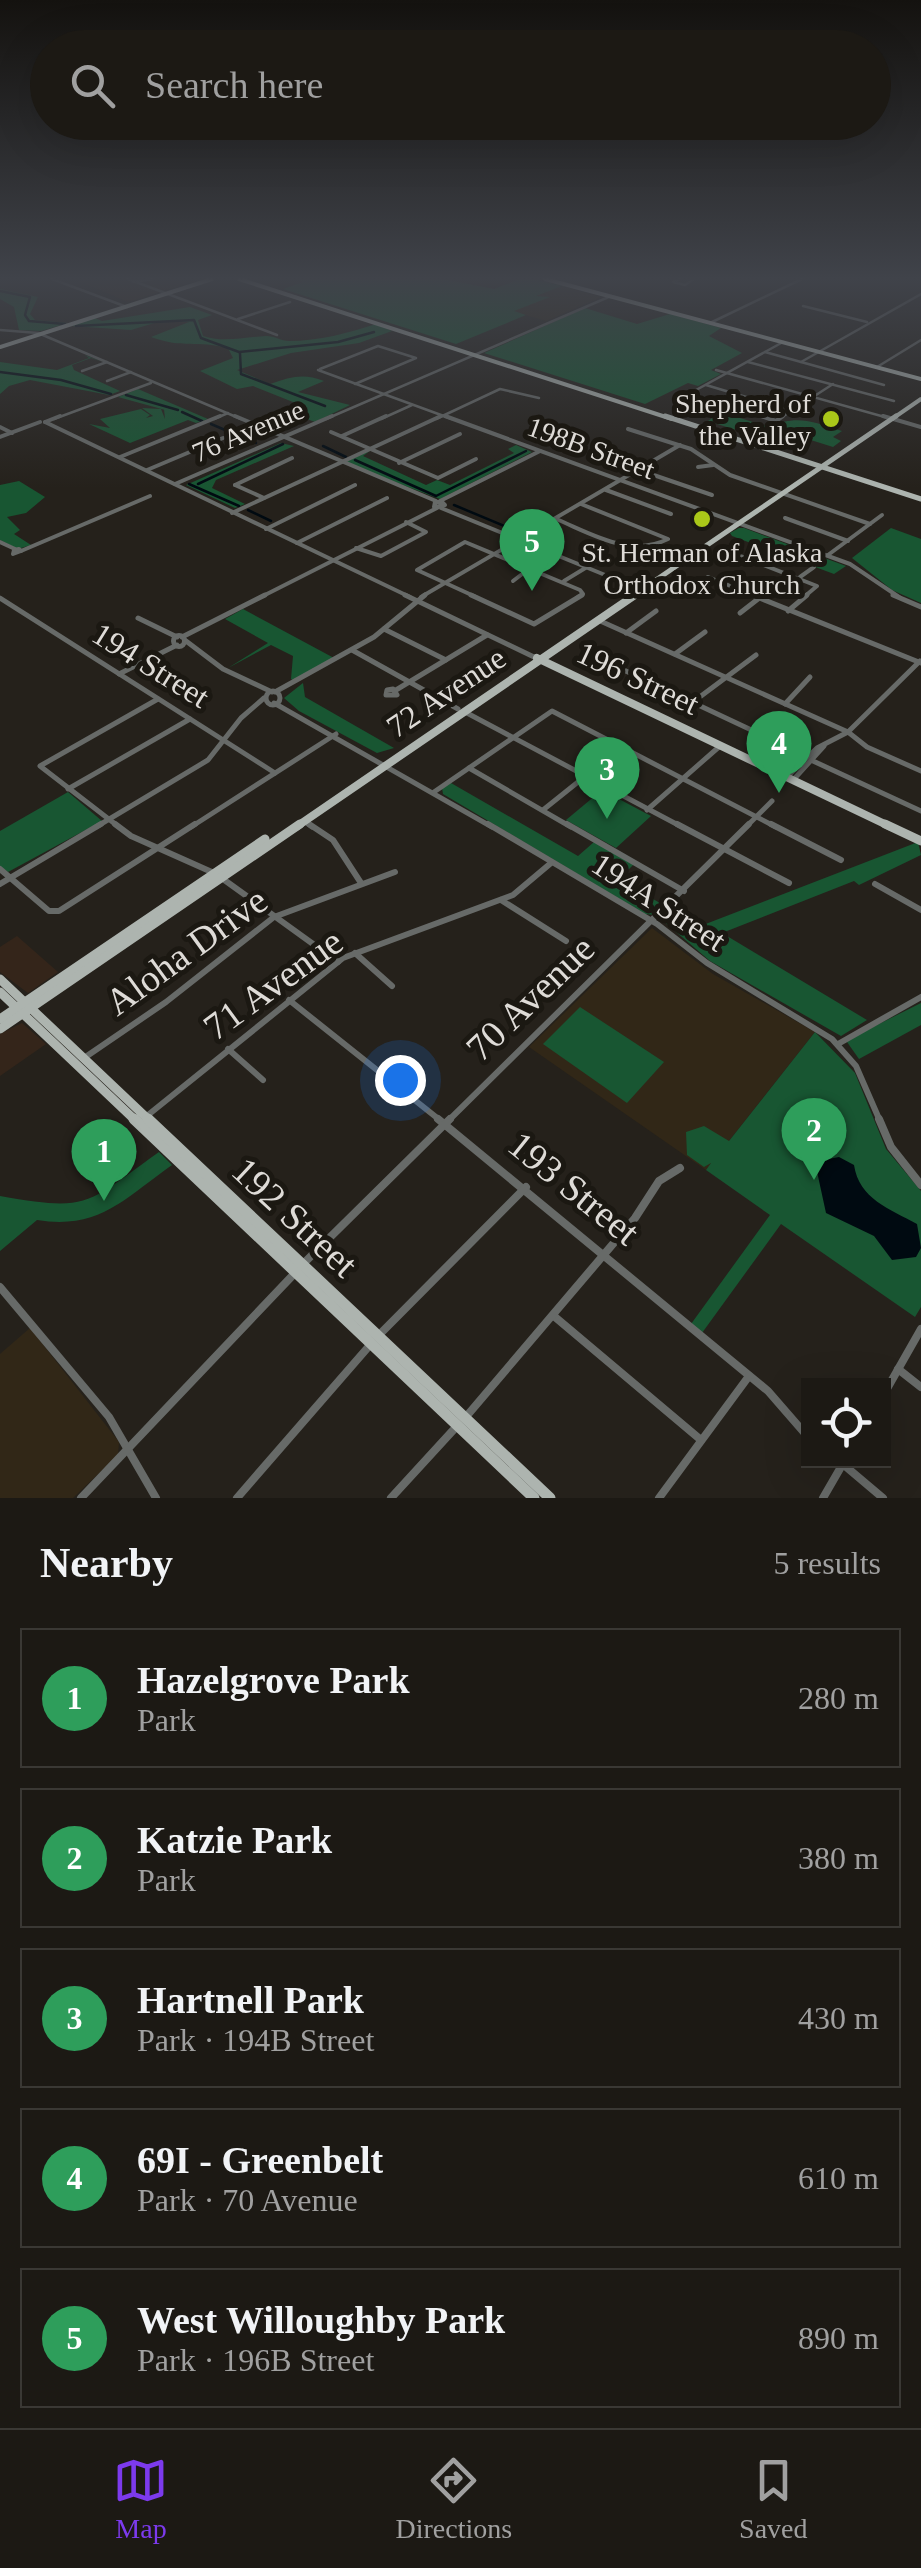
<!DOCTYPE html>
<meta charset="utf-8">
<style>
:root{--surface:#1c1914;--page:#25221d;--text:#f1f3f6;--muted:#a0a0a0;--line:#3a3834;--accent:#7c3aed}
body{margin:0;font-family:"Times New Roman",serif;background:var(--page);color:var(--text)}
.controls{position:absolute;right:30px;bottom:30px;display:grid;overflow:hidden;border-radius:0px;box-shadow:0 10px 40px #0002}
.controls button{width:90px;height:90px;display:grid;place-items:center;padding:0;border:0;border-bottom:2px solid var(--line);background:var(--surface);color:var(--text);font:50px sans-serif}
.you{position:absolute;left:400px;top:1080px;width:35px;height:35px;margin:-25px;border:8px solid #fff;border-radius:50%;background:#1a73e8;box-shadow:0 0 0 15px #1a73e833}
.badge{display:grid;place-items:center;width:65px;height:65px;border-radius:50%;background:var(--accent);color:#fff;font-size:32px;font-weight:700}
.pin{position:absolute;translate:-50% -82px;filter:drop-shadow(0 2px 5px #0008)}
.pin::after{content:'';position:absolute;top:52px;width:35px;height:30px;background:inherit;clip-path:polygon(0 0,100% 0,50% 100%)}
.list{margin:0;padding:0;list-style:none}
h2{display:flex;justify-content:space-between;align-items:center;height:130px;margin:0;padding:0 40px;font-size:42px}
h2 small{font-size:32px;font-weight:400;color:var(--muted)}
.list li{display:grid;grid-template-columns:65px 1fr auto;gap:30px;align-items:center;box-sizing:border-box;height:140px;margin:0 20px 20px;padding:0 20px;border:2px solid var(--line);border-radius:0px}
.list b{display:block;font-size:38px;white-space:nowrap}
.list p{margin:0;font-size:32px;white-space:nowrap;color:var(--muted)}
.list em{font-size:32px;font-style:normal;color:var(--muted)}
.icon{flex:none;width:55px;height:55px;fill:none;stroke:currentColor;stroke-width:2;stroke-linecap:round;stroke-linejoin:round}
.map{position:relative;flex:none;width:921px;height:1498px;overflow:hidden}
.search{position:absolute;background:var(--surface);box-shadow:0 10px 40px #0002;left:30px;right:30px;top:30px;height:110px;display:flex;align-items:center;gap:25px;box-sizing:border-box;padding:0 35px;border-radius:55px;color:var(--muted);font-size:38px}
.sheet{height:930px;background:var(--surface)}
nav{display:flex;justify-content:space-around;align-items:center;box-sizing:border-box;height:140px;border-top:2px solid var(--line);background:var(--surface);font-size:28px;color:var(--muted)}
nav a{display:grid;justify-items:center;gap:5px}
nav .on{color:var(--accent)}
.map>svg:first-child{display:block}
.commercial{fill:#34251a}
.education{fill:#312717}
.green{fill:#185632}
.water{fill:#000a11}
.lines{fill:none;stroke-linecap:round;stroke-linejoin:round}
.stream{stroke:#000a11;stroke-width:2.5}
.minor-far4{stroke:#676a68;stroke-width:2.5}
.minor-far3{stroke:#676a68;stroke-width:4}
.minor-far2{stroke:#676a68;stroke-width:5}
.minor-far1{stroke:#676a68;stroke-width:6}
.minor{stroke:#676a68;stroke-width:8}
.major-far4{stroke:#adb4af;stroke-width:4}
.major-far3{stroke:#adb4af;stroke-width:5}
.major-far2{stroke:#adb4af;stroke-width:8}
.major-far1{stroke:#adb4af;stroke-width:9}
.major{stroke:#adb4af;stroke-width:11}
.poi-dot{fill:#aac719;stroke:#1b1812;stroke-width:4}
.labels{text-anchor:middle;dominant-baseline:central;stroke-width:10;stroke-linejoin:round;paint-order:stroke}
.far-poi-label{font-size:28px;fill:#dedbd7;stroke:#1b1812;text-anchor:end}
.far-street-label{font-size:28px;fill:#dedbd7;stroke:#1b1812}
.street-label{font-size:32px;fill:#dedbd7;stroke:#1b1812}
.near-street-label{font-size:38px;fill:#dedbd7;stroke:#1b1812}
</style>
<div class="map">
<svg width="921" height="1498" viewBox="0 0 921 1498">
<rect width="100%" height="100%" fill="#25211b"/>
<g class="commercial">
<path d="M74 279H202L128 302Z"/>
<path d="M17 936 58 972 28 993 0 972V947Z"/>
<path d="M22 1023 46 1044 0 1076V1034Z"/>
</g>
<g class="education">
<path d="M562 286 601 297 546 321 512 311 534 296Z"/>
<path d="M652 928 713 974 815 1032 706 1170 529 1047Z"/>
<path d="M30 1328 119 1442 118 1455 73 1498H0V1354Z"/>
</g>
<g class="green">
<path d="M295 279H443L494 289 520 279H534L562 286 536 296 550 297 514 311 526 315 456 344 283 289 303 282Z"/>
<path d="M0 289 38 297 30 314 35 320 68 323 41 331 19 330 14 307 0 299Z"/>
<path d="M190 307 212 315 198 320 203 336C223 343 244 337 266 336 275 336 281 341 289 341 319 341 348 333 376 324L392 331 359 343 291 353 237 370 270 384C291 377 303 373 324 381L298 392 350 405 315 422 293 414 308 408 253 386 237 389 200 371 233 358 228 348C196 340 184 349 151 337L189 322 161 321 131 330 71 326 95 318 102 321Z"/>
<path d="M585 308 637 324 670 314 721 328 709 336 742 353 711 370 721 374 698 386 688 383 645 404 484 353Z"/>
<path d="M85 355 103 362 91 358 72 365 74 370 120 391 109 395 30 380 9 386 0 394V362L57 370 89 358Z"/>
<path d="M138 389 208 419 196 423 188 420 130 443 89 424 110 428 100 419 141 409 150 415 146 418 153 416 142 408 161 409 165 419 164 409 176 413 118 397Z"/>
<path d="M721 412 769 427C797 415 810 421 842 431L833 437 841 441 833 447 779 430 764 439 708 421Z"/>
<path d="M281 443 294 446 216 480 212 488 245 504 235 508 186 485Z"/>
<path d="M516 445 532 452 440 499 344 463 371 450 363 456 426 485 437 480 450 485 514 453 508 449Z"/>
<path d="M19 481 45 497 26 513 7 517 20 530 14 534 31 545 18 549 0 540V485Z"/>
<path d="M739 528H744L846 566 834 574 732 536 730 533Z"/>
<path d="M891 528 921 539V603L892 590 852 558Z"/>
<path d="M243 609 334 658 296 682 291 679 293 656 271 645 228 668 268 643 225 619Z"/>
<path d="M303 683 305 697 394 748 377 753 299 711 284 698Z"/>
<path d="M451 783 578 856 594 842 634 864 619 879 665 906 655 915 645 914 443 794 442 788Z"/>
<path d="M602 790 651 816 616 848 566 820Z"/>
<path d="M68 792 102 821 8 872 0 866V831Z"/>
<path d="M918 842 921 855 859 885 854 881 722 933 867 1020 841 1036 710 961 661 919 672 907 703 925Z"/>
<path d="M921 1003V1025L859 1059 847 1042 855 1036Z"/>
<path d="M580 1007 664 1062 627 1103 543 1044Z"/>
<path d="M815 1032 855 1073 886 1149 921 1191V1307L915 1317 781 1224 702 1333 691 1324 770 1215 706 1170 711 1163 704 1167 687 1155 686 1132 704 1126 729 1141Z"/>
<path d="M159 1152 172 1165C124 1199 99 1230 37 1220L0 1251V1196C91 1212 86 1204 159 1152Z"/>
</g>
<path class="water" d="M839 1157 854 1165C859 1199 890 1209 917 1224L921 1248 916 1257 892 1260 874 1236 826 1213 816 1167 823 1160Z"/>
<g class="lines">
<g class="stream">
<path d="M0 291 30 297 25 315 29 321 65 324"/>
<path d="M76 326 194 320 201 338 239 352 338 342 374 332"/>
<path d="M240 353 241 374 325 406"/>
<path d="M0 372 61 380 111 394"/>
<path d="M126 395 178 410"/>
<path d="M182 412 202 421"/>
<path d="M211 424 256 443"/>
<path d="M323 446 346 457"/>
<path d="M355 460 436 496"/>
<path d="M189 484 239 506"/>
<path d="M198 484 283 444"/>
<path d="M436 496 526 451"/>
<path d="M454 505 521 533"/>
<path d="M248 510 271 521"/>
</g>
<g class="minor-far4">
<path d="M52 279 127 307"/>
<path d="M128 279 277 335"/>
<path d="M680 279 673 282 685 285 694 279"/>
<path d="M133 282 153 279"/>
<path d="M803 306 867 322"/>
<path d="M238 319 290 302"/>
<path d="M710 323 802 279"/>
<path d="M0 330 38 333 241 419"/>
<path d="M765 352 884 385"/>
<path d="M748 362 894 401"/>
<path d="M801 362 921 294"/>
<path d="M877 367 921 340"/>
<path d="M320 369 378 346 416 358 355 384"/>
<path d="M318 370 452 419"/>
<path d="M716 370 892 419"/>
<path d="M82 371 107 362"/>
<path d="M107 381 131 372"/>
<path d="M706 385 793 411"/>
<path d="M678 400 709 410 721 404 769 419"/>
<path d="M678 400 783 342"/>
<path d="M54 419 151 383"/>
<path d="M214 419 228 413"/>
<path d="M326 419 611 296"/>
<path d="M381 419 412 405"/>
<path d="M436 419 500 389 539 398"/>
<path d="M779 419 833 384"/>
</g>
<g class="minor-far3">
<path d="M235 416 436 501"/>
<path d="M445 416 850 564 899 597"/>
<path d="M761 416 776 421 783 416"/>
<path d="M883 416 921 427"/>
<path d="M45 422 410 597"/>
<path d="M45 422 60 416"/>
<path d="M0 427 12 433"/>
<path d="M628 429 691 449 730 475 870 524"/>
<path d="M331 432 438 478 476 459"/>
<path d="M342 436 386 416"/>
<path d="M0 437 40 422"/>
<path d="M120 457 220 416"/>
<path d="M399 463 460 434"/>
<path d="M698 467 713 465"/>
<path d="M147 470 223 438"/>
<path d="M639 470 712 495"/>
<path d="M175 484 332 416"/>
<path d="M235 485 292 458"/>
<path d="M235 485 264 498"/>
<path d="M606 490 671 514"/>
<path d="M440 501 540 451"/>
<path d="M435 502H442L445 505 434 507Z"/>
<path d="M441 508 637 588"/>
<path d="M232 513 441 416"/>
<path d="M785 518 848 541"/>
<path d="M556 519C592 534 630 558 668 539L581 504"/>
<path d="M266 529 355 485"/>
<path d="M0 542 15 549"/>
<path d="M297 543 387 498"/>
<path d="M356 548 381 556 426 532 406 522"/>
<path d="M19 549 21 551 13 554 14 550Z"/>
<path d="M21 551 150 496"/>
<path d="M738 555 817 586 804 597"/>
<path d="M828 555 882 515"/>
<path d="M800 577 814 567"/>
<path d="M513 581 530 568"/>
<path d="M564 581 587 567"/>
<path d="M688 590 708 577 758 597"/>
<path d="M261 597 437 508"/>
<path d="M421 597 680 445"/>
<path d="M476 597 417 570 465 542 580 590 583 594 578 597"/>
</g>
<g class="minor-far2">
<path d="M405 595 534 657"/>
<path d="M471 595 534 624 582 595"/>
<path d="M752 595 921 663"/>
<path d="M893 595 921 607"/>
<path d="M0 598 275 773"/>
<path d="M788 611 807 595"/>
<path d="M740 613 758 599"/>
<path d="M138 618 177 637"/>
<path d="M598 620 848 732 867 747 921 771"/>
<path d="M384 629 446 660"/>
<path d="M626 633 656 611"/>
<circle cx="179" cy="641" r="5.5"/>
<path d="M182 637 265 595"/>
<path d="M186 641 223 669 272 692"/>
<path d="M352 650 458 709"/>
<path d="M675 654 705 632"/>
<path d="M594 656 762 735"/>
<path d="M119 674 177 645"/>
<path d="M393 689 397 695H386L387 690Z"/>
<path d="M396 690 487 635"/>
<circle cx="273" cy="698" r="7"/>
<path d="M275 692 374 637 425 595"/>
<path d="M693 702 756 655"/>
<path d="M274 703 492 827"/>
<path d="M785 704 810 677"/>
<path d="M465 712 682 827"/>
<path d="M813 761 921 811"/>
<path d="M469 768 571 827"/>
<path d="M788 776 817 748 848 732 920 661"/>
<path d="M794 779 824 746"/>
<path d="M68 789 190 719"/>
<path d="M434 792 552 711 776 827"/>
<path d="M543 810 583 778"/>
<path d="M647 810 720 746"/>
<path d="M304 821 312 827"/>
<path d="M96 827 208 760 241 718 264 698"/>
<path d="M119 827 40 766 158 699"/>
<path d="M191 827 336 734"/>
<path d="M746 827 772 801"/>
</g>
<g class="minor-far1">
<path d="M115 824 131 836 214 873"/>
<path d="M309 824 333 840 361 883"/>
<path d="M488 824 657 924 707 963 832 1039 856 1066 880 1121"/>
<path d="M567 824 684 891"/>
<path d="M677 824 789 883"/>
<path d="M771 824 841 860"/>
<path d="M0 869 49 911H59L195 824"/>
<path d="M223 879 338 962"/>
<path d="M0 884 101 824"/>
<path d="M875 884 921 910"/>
<path d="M501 900 566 941"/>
<path d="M355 953 392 986"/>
<path d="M289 1000 441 1121"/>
<path d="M838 1044 921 997"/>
<path d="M228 1049 263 1080"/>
<path d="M84 1058 166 1002 274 917 395 872"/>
<path d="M148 1115 343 958 513 895 551 863"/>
<path d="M448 1121 749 824"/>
</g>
<g class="minor">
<path d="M438 1119 768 1391 808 1437"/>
<path d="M879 1119 891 1147 921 1185"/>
<path d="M305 1262 450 1119"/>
<path d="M0 1287 109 1417 156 1498"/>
<path d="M555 1317 701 1440"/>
<path d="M380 1334 526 1187"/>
<path d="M898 1369 921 1387"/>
<path d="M884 1394 921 1329"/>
<path d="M465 1418 635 1218 659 1181 680 1168"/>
<path d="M838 1460 883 1498"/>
<path d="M81 1498 294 1274"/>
<path d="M237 1498 370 1345"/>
<path d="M391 1498 457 1426"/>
<path d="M659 1498 749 1376"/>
<path d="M823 1498 845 1460"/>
</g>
<g class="major-far4">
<path d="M239 279 672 419"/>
<path d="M545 279 921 379"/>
<path d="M0 347 212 279"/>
<path d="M892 419 921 399"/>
</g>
<g class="major-far3">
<path d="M665 416 921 499"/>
<path d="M631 597 896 416"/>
</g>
<g class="major-far2">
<path d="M537 658 891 827"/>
<path d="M296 827 635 595"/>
</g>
<g class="major-far1">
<path d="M885 824 921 841"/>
<path d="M0 979 150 1121"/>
<path d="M0 992 136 1121"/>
<path d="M0 1019 265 839"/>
<path d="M0 1029 300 824"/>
</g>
<g class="major">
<path d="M134 1119 534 1498"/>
<path d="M148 1119 550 1498"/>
</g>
</g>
<linearGradient id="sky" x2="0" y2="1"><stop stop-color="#14120f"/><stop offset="0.57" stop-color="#40434a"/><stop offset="1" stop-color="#40434a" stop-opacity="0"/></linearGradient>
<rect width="921" height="488" fill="url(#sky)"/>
<g class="poi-dot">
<circle cx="831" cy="419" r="10"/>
<circle cx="702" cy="519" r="10"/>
</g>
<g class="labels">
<g class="far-poi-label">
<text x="811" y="403">Shepherd of<tspan x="811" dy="32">the Valley</tspan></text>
<text x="702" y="552" text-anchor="middle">St. Herman of Alaska<tspan x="702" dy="32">Orthodox Church</tspan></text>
</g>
<g class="far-street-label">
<text transform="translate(248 431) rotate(-23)">76 Avenue</text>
<text transform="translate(591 448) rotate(20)">198B Street</text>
</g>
<g class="street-label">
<text transform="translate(151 665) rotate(32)">194 Street</text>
<text transform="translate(638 678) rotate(25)">196 Street</text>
<text transform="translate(446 692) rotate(-34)">72 Avenue</text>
<text transform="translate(659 902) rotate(33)">194A Street</text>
</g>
<g class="near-street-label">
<text transform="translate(186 951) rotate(-36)">Aloha Drive</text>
<text transform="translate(273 984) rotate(-36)">71 Avenue</text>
<text transform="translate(530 998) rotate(-44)">70 Avenue</text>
<text transform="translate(574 1188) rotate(39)">193 Street</text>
<text transform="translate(295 1217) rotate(43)">192 Street</text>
</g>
</g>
</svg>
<div class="controls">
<button><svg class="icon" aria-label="locate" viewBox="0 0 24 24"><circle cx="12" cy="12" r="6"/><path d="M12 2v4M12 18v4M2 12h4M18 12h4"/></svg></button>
</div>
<div class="you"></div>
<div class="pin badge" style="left:104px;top:1201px;background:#2e9e5b">1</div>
<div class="pin badge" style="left:814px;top:1180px;background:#2e9e5b">2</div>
<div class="pin badge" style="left:607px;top:819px;background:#2e9e5b">3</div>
<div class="pin badge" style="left:779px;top:793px;background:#2e9e5b">4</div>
<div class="pin badge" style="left:532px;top:591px;background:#2e9e5b">5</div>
<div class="search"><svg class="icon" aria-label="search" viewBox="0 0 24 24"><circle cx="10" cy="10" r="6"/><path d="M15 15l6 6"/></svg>Search here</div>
</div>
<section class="sheet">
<h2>Nearby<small>5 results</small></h2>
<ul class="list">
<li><span class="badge" style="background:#2e9e5b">1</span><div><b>Hazelgrove Park</b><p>Park</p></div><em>280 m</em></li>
<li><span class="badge" style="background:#2e9e5b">2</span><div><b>Katzie Park</b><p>Park</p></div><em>380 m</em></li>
<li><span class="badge" style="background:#2e9e5b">3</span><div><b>Hartnell Park</b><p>Park · 194B Street</p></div><em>430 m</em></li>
<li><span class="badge" style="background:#2e9e5b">4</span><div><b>69I - Greenbelt</b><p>Park · 70 Avenue</p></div><em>610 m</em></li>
<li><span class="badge" style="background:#2e9e5b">5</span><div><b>West Willoughby Park</b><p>Park · 196B Street</p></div><em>890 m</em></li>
</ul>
</section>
<nav>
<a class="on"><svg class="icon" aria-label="map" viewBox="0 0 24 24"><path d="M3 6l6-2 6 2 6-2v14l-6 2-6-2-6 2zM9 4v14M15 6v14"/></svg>Map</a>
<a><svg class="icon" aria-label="directions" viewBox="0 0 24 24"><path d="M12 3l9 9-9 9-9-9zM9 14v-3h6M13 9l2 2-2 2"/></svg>Directions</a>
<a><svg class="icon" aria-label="saved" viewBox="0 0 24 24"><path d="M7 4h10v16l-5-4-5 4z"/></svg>Saved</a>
</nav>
